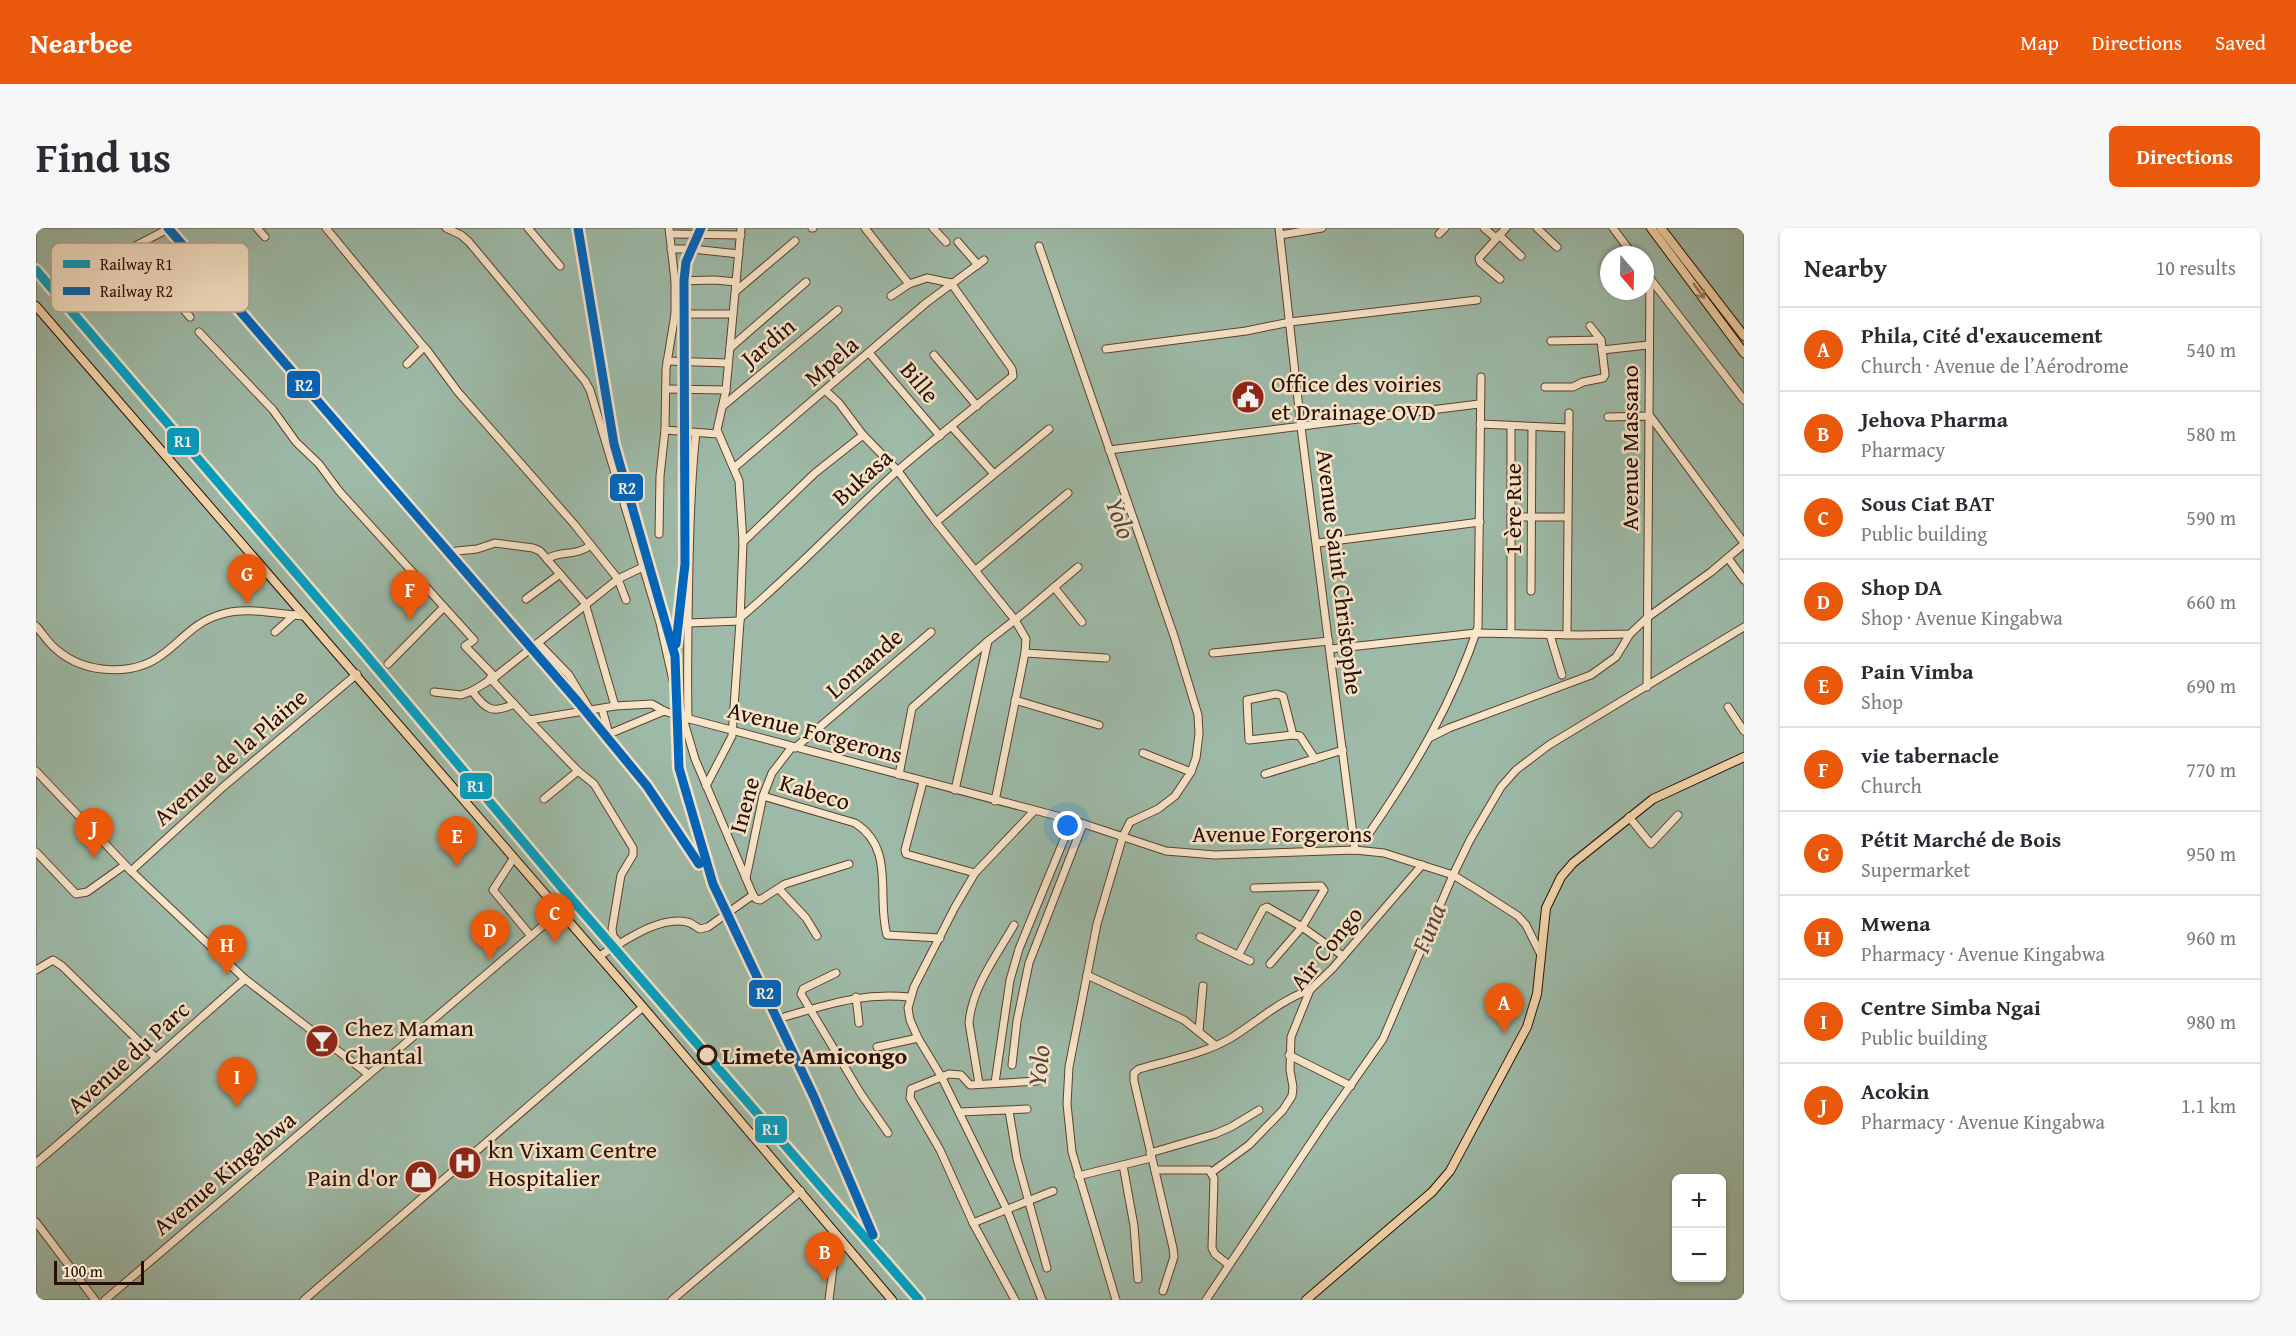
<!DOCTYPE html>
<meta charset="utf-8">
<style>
:root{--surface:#fff;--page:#f7f7f7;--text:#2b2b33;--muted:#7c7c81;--line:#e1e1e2;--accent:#ea580c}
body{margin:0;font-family:"Gentium Book Plus",serif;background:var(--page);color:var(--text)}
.controls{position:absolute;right:18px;bottom:18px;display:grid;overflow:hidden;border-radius:9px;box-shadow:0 2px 4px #0004}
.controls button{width:54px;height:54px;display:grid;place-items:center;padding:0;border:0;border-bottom:2px solid var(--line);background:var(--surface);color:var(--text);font:30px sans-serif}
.compass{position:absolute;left:1564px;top:18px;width:54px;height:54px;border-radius:50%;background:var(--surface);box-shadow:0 2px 4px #0004;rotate:160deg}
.scale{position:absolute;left:18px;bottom:15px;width:90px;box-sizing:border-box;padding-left:6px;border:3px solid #290e02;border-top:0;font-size:16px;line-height:21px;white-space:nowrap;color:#290e02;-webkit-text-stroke:4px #f9e5ca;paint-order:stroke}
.you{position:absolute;left:1032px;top:598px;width:21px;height:21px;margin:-15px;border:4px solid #fff;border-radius:50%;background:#1a73e8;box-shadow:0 0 0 9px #1a73e833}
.badge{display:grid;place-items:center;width:39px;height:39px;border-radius:50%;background:var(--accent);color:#fff;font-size:20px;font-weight:700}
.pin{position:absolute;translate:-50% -50px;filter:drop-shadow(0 2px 3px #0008)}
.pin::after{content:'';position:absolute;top:32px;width:21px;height:18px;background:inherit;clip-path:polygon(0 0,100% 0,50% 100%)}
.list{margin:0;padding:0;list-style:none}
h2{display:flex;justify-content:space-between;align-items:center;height:78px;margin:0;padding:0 24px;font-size:26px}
h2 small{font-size:20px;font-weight:400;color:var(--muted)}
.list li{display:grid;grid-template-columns:39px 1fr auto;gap:18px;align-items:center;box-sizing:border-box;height:84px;padding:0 24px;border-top:2px solid var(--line)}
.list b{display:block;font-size:22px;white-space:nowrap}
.list p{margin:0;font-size:20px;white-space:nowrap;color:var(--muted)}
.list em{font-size:20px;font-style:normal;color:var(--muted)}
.map{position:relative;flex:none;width:1708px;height:1072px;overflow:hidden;border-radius:9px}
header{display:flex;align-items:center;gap:36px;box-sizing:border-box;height:84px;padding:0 30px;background:var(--accent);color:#fff}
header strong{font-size:28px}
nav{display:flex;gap:33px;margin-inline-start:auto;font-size:21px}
.intro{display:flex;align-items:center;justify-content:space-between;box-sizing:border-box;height:144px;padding:0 36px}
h1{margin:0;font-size:42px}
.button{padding:15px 27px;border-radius:9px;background:var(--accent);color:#fff;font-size:21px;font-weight:700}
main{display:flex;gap:36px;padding:0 36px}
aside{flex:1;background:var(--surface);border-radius:9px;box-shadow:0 2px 4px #0004}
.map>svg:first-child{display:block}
.water{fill:#9dbaa8;stroke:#6f7566;stroke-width:1.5;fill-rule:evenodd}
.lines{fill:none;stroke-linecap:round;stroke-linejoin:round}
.minor-casing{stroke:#5c402d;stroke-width:9}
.major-casing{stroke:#290e02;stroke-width:10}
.minor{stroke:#f9e5ca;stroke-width:7}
.major{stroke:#f6d7ad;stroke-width:8}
.rail-casing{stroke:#290e02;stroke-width:4}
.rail{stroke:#f9e5ca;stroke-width:1.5;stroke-dasharray:4.5;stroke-linecap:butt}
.rail-1-casing{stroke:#f9e5ca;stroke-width:14}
.rail-2-casing{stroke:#f9e5ca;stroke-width:14}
.rail-1{stroke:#02a1c4;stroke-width:9}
.rail-2{stroke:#0065bd;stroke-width:9}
.oneway{stroke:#9a7d60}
.stop-dot{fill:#f9e5ca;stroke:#290e02;stroke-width:3}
.labels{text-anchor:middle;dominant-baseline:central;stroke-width:5;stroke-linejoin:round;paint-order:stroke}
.street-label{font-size:24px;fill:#290e02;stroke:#f9e5ca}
.poi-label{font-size:24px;fill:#290e02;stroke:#f9e5ca;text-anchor:start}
.stop-label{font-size:24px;font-weight:bold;fill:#290e02;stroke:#f9e5ca;text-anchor:start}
.water-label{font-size:26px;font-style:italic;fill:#524a3c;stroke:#f9e5ca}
.key{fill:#f9e5ca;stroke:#bba48e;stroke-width:1.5}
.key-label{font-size:16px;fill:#290e02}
.line-badge{stroke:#f9e5ca;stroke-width:2}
.badge-label{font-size:16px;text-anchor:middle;font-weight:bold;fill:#fff}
</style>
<header>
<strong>Nearbee</strong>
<nav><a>Map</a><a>Directions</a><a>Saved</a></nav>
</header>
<div class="intro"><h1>Find us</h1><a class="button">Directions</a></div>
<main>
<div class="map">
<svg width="1708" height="1072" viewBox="0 0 1708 1072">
<rect width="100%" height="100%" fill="#f6d7ad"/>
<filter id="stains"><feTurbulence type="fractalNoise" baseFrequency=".00333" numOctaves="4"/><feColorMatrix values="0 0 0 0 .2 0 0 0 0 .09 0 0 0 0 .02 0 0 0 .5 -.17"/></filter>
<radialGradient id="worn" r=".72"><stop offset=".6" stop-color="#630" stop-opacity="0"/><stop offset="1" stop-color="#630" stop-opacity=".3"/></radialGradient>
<path class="water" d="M0 0H1708V1072H0ZM1573 27H1609V63H1573ZM1640 950H1686V1050H1640Z"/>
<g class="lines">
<defs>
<g id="minor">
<path d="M134 0 101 17 98 24 154 89"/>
<path d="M221 0 229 9"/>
<path d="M290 0 388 119"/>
<path d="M410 0 425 7 433 14 549 153 554 162 624 395 641 470 659 531 717 667 720 671 724 672 749 656 813 636"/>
<path d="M492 0 524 38"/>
<path d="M776 0H777"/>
<path d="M829 0 873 56 891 50 915 55"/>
<path d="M897 0 910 14"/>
<path d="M1243 0 1265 199 1319 622"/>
<path d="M1448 0 1460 10"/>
<path d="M1501 0 1521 19"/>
<path d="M1577 0 1597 27"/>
<path d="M634 6 705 7"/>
<path d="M1403 6 1409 0"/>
<path d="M1244 7 1286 0"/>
<path d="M1463 7 1485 28"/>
<path d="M922 14 942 37"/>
<path d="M1003 18 1138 408 1162 487 1163 506 1160 530 1155 544 1139 568 1122 581 1094 594 1087 608 1061 696 1033 839 1031 876 1036 924 1080 1072"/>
<path d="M635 21H656L703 26"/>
<path d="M1609 44 1708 172"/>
<path d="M1464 51 1444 34 1443 30 1470 0"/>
<path d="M639 53 679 52 700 54"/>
<path d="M700 63 759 13"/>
<path d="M855 68 873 56"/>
<path d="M639 86H696"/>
<path d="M163 104 237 182 260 214 283 236 303 263 438 412 429 418 459 449"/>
<path d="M1515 113 1565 112"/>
<path d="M694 120 770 54"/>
<path d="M1070 121 1210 103 1254 94 1441 72"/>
<path d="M1566 122 1612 117"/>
<path d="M834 126 904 208"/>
<path d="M898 127 941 178"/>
<path d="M631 133 692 135"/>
<path d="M371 136 388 119 391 122 422 164 538 296 582 351 590 372"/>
<path d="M1509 159H1537L1547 154 1567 150 1569 147 1565 112 1554 98"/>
<path d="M630 161 690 162"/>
<path d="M790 163 803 175 827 207 862 243 900 294 979 392 990 411 989 425 959 573"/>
<path d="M688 177 802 82"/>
<path d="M1572 189 1614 188 1708 315"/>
<path d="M1444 196 1533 200"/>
<path d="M1475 198V405"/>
<path d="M916 199 958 246"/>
<path d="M629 202 682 206"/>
<path d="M1073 222 1443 176"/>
<path d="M699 239 890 75 948 32"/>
<path d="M1475 289H1531"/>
<path d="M900 294 1013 201"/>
<path d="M623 306 624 248 629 202 630 141 639 86V53L633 0"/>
<path d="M707 314 779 245 827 207"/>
<path d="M1282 315 1444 294"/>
<path d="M421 323 441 321 459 315 497 320 504 323 549 375 579 478 616 476 628 483 646 489 1036 592 1130 623 1179 627 1319 622 1348 625 1417 647 1440 661 1482 688 1490 697 1504 725"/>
<path d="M1692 330 1708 352"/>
<path d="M511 331C525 322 539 329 555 317"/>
<path d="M940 342 1032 265"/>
<path d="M1018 359 1046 394"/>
<path d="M1495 363 1496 199"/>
<path d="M490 371 524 346"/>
<path d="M705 389C759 344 807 292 860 244 898 211 938 180 977 148L976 141 915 55"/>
<path d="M652 395 704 393"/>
<path d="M0 398C7 406 13 416 21 422 49 446 98 449 127 426 146 412 159 394 183 387 209 378 241 386 269 388"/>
<path d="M239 404 258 387"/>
<path d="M1514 407 1526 447"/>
<path d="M1531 407 1533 185"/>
<path d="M502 415 533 447 554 482"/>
<path d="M1295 421 1440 405 1544 407 1594 406 1612 389 1675 344 1708 316"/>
<path d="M989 425 1070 430"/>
<path d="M1177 425 1293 413"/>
<path d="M352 436 408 379"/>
<path d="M454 450 493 492 579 478"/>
<path d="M1611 459 1614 50"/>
<path d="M436 463C450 482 456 486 478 476"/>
<path d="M398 464 425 467 436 463 459 449 582 351 607 339"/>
<path d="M979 472 1063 497"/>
<path d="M1692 479 1708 503"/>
<path d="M566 481 573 506 628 483"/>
<path d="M652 491C651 438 652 386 653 334 654 291 655 247 660 205"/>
<path d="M493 492 542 543 508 571"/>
<path d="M1257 507 1247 468 1240 466 1211 472 1213 512 1257 507 1264 508 1279 531"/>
<path d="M1395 509 1413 500 1555 447 1580 429 1594 406"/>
<path d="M759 520 895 404"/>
<path d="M1107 525 1155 544"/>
<path d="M0 543 95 643 209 751 332 846"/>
<path d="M542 543 558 556 597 620V627L585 647 576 701 577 708 584 716"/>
<path d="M1229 546 1307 522"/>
<path d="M863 547 876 480 952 413 989 384 1042 339"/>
<path d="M887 554 869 622 870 626 939 645"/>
<path d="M670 558 696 508 704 393 707 314 703 253 681 202 690 162 705 0"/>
<path d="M919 562 952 413"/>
<path d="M727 568 819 595C860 621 840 668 851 707L904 710"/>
<path d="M998 583 939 645 919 679 878 759 872 780 874 792 882 810 905 848 971 982 1006 1072"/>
<path d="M1593 589 1615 616 1642 587"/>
<path d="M1318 612 1326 611 1334 604C1379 539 1417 474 1442 399L1445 149"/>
<path d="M0 624 40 666 51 664 89 637"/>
<path d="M477 631 457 662 495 708"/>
<path d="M95 643 187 559 321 446"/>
<path d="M710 650 727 568 736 545 756 519"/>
<path d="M1218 660 1285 658 1288 662 1266 699 1234 736"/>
<path d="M743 661 770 690 781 708"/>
<path d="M1164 709 1214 733"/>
<path d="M1203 726 1227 681 1231 679 1266 699 1307 728"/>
<path d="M563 728C586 715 623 687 651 694 656 695 660 699 664 701L672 699 717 667"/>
<path d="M0 742 17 732 26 738 119 829"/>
<path d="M800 745 767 761 765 766 825 866 852 905"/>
<path d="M1051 747 1148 792 1179 817"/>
<path d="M820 769 823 795"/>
<path d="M748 789C791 777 827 764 873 769"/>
<path d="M1163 803 1167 758"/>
<path d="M841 819 882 810"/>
<path d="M1253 827 1315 858"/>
<path d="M976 837 981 793 993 735 1047 596"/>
<path d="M959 855 974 752 983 721 1036 592"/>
<path d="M943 856 933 795C936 759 961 727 978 697"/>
<path d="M973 883 981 931 1011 1040"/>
<path d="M924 884 991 881"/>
<path d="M1114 925 1179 906 1195 899 1223 882"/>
<path d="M0 935C71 875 139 812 209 751"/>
<path d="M1087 937 1098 998 1102 1051"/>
<path d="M1119 942H1173L1178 950 1176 1020 1179 1026 1193 1037"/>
<path d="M1176 944 1213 917 1247 882 1256 868 1257 859 1254 842 1255 809 1274 762 1297 740 1386 637"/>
<path d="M1042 948 1115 930"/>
<path d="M0 994 59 1072"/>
<path d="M937 995 1017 963"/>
<path d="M1127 1063 1138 1029 1137 1020 1098 853V845L1103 841C1133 832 1168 826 1195 810 1221 794 1244 772 1274 762"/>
<path d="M69 1072 523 684"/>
<path d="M268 1072 607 779"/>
<path d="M636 1072 765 963"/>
<path d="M793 1072 798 1032 805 1012"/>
<path d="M979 1072 937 995 904 922 874 870 875 861 913 846 925 847 934 857 1001 853"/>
<path d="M1170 1072 1288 895 1347 811 1417 647 1434 612 1465 559 1480 542 1513 517 1708 399"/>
</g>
<g id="major">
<path d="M1615 0 1708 125"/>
<path d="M1625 0 1708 108"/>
<path d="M0 78 607 779 856 1072"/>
<path d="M1270 1072 1396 964 1414 943 1491 799 1501 766 1510 680 1525 649 1537 635 1617 571 1708 529"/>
</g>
</defs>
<use href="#minor" class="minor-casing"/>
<use href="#major" class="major-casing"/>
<use href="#minor" class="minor"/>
<use href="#major" class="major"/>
<defs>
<g id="rail">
<path d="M132 0 542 474 611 558 670 646"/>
<path d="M542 0 578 216 639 428 643 540 677 656 778 869 838 1011 876 1065"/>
<path d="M640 422 649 336 648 52 650 34 665 0"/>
</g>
</defs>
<use href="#rail" class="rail-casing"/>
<use href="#rail" class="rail"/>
<defs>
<path id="rail-1" d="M0 42 325 421 526 660 883 1072"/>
<g id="rail-2">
<path d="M132 0 542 474 611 558 663 636"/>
<path d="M542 0 578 216 639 428 643 540 677 656 778 869 837 1007"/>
<path d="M640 416 649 336 648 52 650 34 665 0"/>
</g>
</defs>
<use href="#rail-1" class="rail-1-casing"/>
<use href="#rail-2" class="rail-2-casing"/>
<use href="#rail-1" class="rail-1"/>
<use href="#rail-2" class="rail-2"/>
</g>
<defs><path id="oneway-shaft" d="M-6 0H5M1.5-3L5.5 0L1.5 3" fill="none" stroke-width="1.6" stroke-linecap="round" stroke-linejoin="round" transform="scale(1.5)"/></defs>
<use class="oneway" href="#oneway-shaft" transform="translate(1663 63) rotate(54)"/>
<defs>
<symbol id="civic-disc" viewBox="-11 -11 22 22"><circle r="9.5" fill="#8f2418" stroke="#f9e5ca"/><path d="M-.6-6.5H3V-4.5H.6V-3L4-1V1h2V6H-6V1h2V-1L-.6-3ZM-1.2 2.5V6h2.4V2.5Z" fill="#fff"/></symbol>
<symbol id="bar-disc" viewBox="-11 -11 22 22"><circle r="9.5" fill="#8f2418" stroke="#f9e5ca"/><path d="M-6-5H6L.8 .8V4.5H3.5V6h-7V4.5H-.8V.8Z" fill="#fff"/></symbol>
<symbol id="hospital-disc" viewBox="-11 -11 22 22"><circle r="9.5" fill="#8f2418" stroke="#f9e5ca"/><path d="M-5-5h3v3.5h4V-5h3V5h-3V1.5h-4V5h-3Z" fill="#fff"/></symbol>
<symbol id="shop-disc" viewBox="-11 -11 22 22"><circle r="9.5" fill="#8f2418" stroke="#f9e5ca"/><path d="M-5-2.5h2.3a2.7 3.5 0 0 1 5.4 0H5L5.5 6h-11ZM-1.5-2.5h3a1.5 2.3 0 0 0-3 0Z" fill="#fff"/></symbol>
</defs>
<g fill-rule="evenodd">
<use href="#civic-disc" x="1193" y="150" width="38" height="38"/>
<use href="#bar-disc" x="267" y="794" width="38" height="38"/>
<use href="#hospital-disc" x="410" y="916" width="38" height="38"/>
<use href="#shop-disc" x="366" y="930" width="38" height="38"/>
</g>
<circle class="stop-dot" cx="671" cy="827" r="9"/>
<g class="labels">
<g class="street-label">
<text transform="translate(732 114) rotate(-40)">Jardin</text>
<text transform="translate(795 133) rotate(-41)">Mpela</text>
<text transform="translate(884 154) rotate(50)">Bille</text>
<text transform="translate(1593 220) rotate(-90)">Avenue Massano</text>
<text transform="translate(826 249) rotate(-42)">Bukasa</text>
<text transform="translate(1476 281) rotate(-90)">1 ère Rue</text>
<text transform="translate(1304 344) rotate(83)">Avenue Saint Christophe</text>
<text transform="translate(828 435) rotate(-41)">Lomande</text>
<text transform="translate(779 504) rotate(15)">Avenue Forgerons</text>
<text transform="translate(194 529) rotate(-41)">Avenue de la Plaine</text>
<text transform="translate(779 564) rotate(17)">Kabeco</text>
<text transform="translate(708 577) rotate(-75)">Inene</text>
<text x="1246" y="605">Avenue Forgerons</text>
<text transform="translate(1290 720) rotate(-51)">Air Congo</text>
<text transform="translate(92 829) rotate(-42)">Avenue du Parc</text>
<text transform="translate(188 945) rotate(-40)">Avenue Kingabwa</text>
</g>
<g class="poi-label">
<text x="1235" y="155">Office des voiries<tspan x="1235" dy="28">et Drainage OVD</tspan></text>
<text x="309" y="799">Chez Maman<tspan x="309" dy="28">Chantal</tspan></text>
<text x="452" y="921">kn Vixam Centre<tspan x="452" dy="28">Hospitalier</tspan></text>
<text x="362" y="949" text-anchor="end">Pain d'or</text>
</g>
<g class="stop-label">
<text x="686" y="827">Limete Amicongo</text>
</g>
<g class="water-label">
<text transform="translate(1085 290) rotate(70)">Yolo</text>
<text transform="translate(1392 700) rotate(-68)">Funa</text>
<text transform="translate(1002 838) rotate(-84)">Yolo</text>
</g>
</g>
<rect x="15" y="15" width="198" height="69" rx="9" class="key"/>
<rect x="27" y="32" width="27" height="8" fill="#02a1c4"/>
<rect x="27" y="59" width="27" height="8" fill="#0065bd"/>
<g class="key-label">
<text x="64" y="42">Railway R1</text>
<text x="64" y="69">Railway R2</text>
</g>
<g class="line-badge">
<rect x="250" y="142" width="35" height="29" rx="6" fill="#0065bd"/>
<rect x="130" y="199" width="34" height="29" rx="6" fill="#02a1c4"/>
<rect x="573" y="245" width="35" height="29" rx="6" fill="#0065bd"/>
<rect x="423" y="544" width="34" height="28" rx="6" fill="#02a1c4"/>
<rect x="712" y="751" width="34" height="29" rx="6" fill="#0065bd"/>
<rect x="718" y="887" width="34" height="29" rx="6" fill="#02a1c4"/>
</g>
<g class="badge-label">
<text x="268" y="163">R2</text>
<text x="147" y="219">R1</text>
<text x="591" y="266">R2</text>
<text x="440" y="564">R1</text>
<text x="729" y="771">R2</text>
<text x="735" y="907">R1</text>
</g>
<rect width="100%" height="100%" filter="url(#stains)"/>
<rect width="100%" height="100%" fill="url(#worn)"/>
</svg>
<div class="controls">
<button>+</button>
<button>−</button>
</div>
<svg class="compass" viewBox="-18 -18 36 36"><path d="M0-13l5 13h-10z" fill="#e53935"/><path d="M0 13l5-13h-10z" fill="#7c7c81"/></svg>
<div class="scale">100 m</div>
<div class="you"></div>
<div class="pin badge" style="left:1468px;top:805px">A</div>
<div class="pin badge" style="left:789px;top:1054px">B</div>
<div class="pin badge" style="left:519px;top:715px">C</div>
<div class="pin badge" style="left:454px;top:732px">D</div>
<div class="pin badge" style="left:421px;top:638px">E</div>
<div class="pin badge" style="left:374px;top:392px">F</div>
<div class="pin badge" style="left:211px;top:376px">G</div>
<div class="pin badge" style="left:191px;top:747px">H</div>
<div class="pin badge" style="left:201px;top:879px">I</div>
<div class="pin badge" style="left:58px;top:630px">J</div>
</div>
<aside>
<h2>Nearby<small>10 results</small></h2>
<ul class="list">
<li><span class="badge">A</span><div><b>Phila, Cité d'exaucement</b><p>Church · Avenue de l’Aérodrome</p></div><em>540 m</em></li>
<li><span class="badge">B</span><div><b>Jehova Pharma</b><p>Pharmacy</p></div><em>580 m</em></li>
<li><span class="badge">C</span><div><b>Sous Ciat BAT</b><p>Public building</p></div><em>590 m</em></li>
<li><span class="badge">D</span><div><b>Shop DA</b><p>Shop · Avenue Kingabwa</p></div><em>660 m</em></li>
<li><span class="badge">E</span><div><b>Pain Vimba</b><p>Shop</p></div><em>690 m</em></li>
<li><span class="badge">F</span><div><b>vie tabernacle</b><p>Church</p></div><em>770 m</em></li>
<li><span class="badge">G</span><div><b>Pétit Marché de Bois</b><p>Supermarket</p></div><em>950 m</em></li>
<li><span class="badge">H</span><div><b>Mwena</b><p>Pharmacy · Avenue Kingabwa</p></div><em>960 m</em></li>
<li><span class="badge">I</span><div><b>Centre Simba Ngai</b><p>Public building</p></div><em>980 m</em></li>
<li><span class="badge">J</span><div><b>Acokin</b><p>Pharmacy · Avenue Kingabwa</p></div><em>1.1 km</em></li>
</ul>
</aside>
</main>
